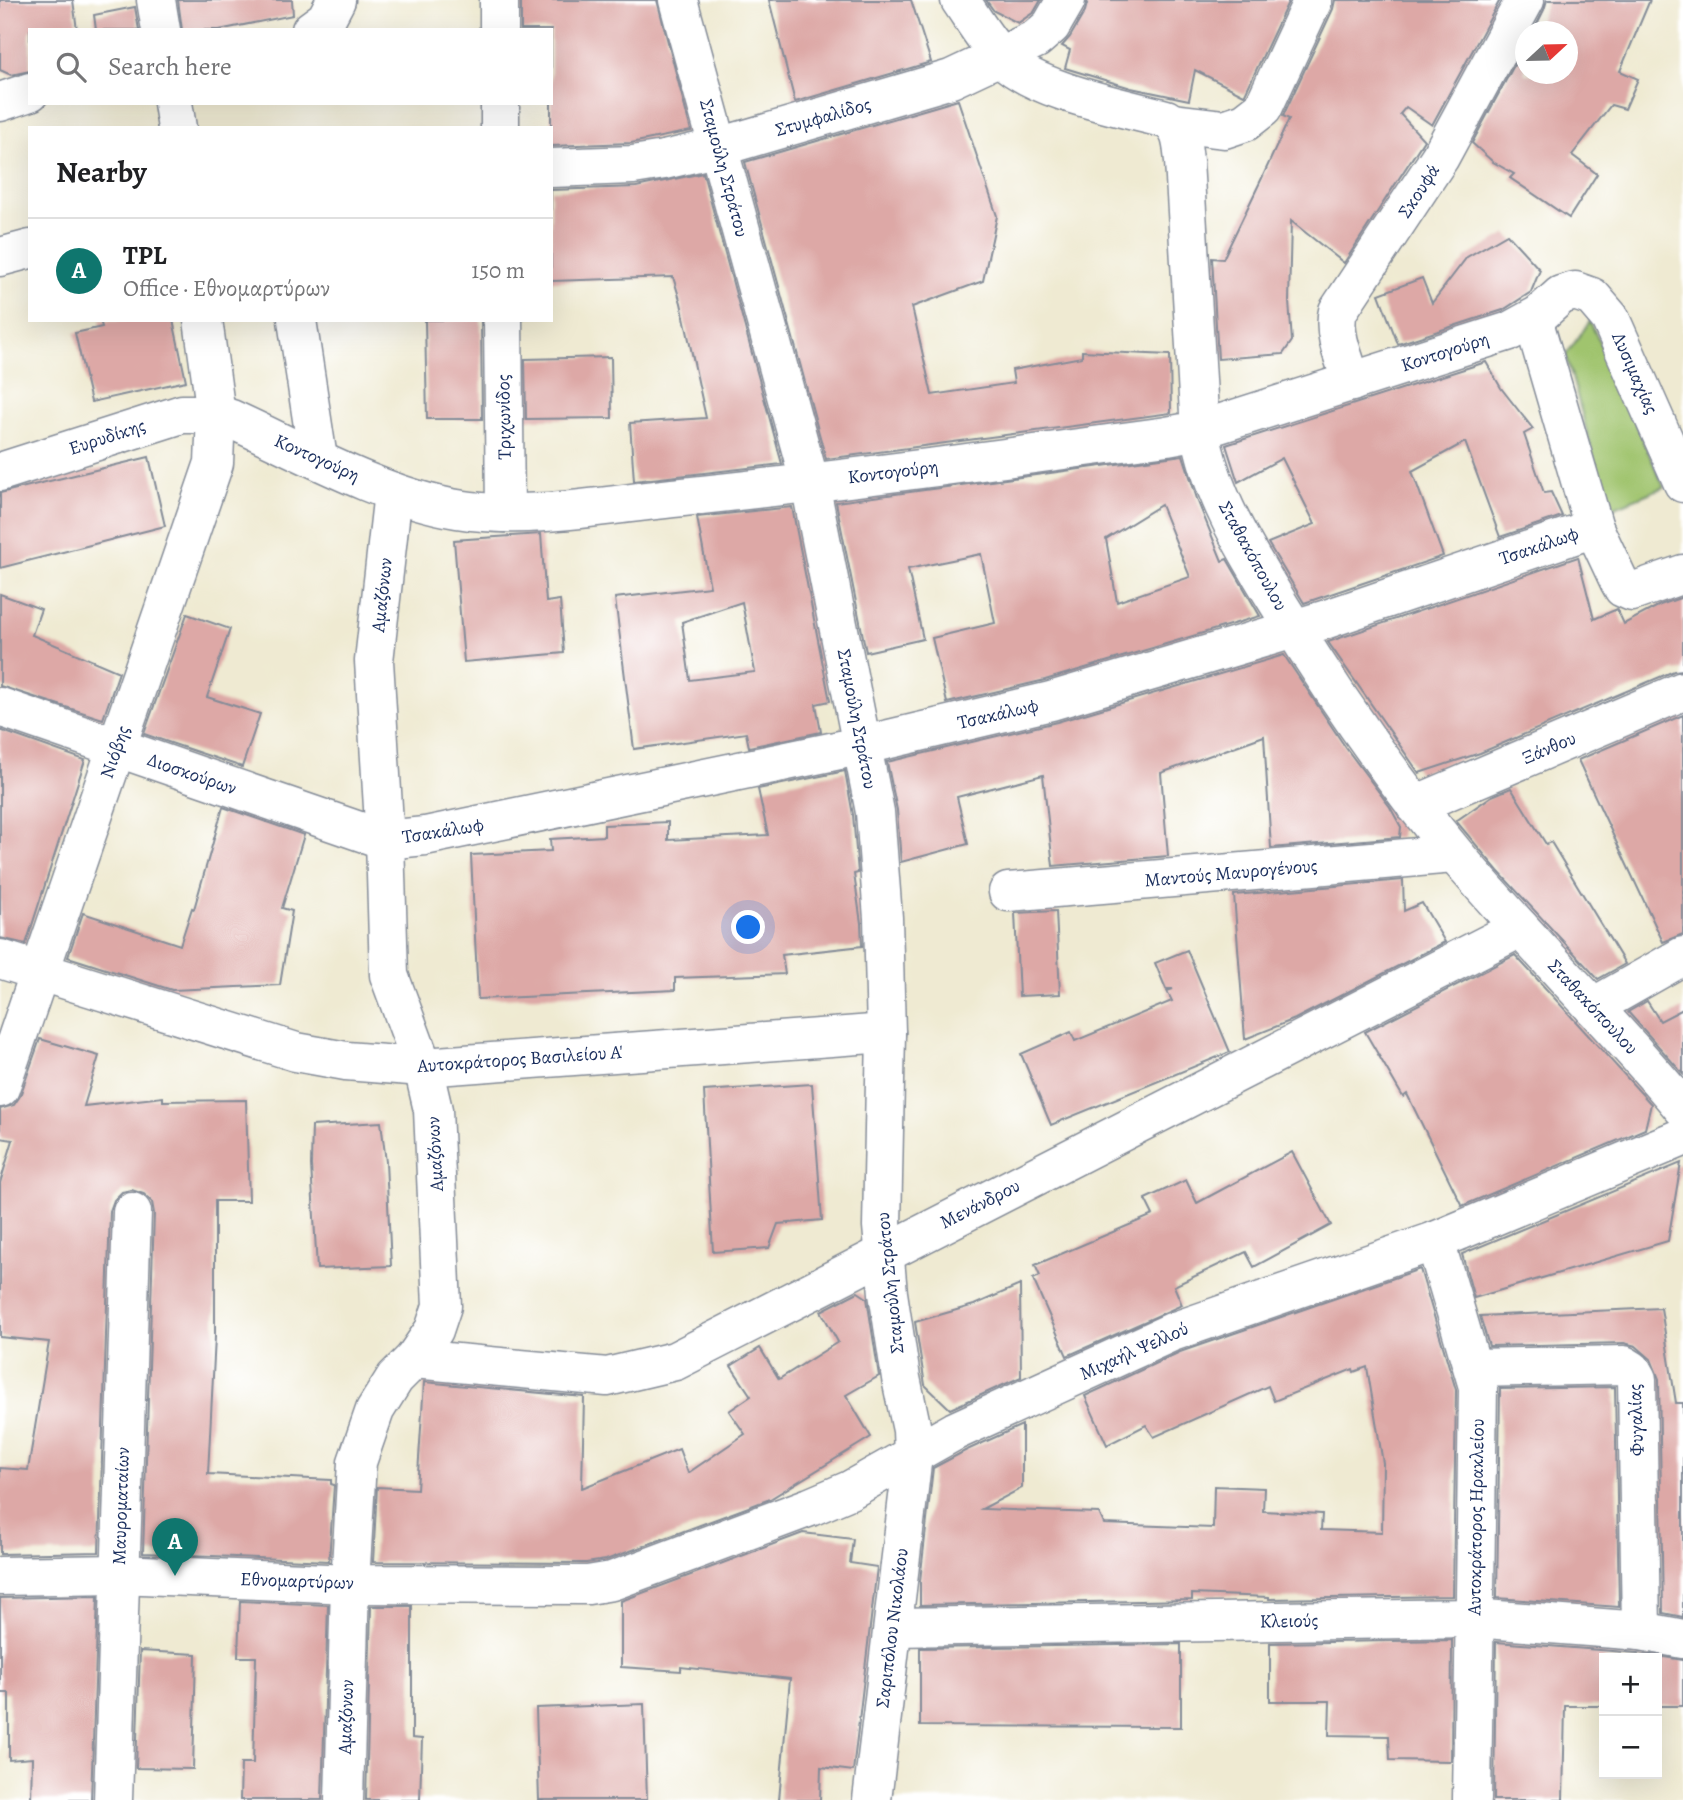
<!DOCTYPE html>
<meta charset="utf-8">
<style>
:root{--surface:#fff;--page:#f2f2f2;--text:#202124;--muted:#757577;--line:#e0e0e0;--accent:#0f766e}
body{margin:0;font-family:Alegreya,serif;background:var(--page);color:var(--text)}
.controls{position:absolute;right:21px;bottom:21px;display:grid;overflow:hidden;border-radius:0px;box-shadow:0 7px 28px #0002}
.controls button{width:63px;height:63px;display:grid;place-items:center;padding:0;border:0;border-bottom:2px solid var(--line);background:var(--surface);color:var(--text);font:35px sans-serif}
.compass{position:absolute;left:1515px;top:21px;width:63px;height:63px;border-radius:50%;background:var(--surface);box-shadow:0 7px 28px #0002;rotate:68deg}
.you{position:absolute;left:749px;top:928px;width:24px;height:24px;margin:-18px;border:5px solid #fff;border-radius:50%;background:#1a73e8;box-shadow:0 0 0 10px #1a73e833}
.badge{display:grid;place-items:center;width:46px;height:46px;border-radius:50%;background:var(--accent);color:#fff;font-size:23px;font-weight:700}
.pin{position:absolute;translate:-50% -58px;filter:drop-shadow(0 2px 4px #0008)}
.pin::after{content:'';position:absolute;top:37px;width:24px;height:21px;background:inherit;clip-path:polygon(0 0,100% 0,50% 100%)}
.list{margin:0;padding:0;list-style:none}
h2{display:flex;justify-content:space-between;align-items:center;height:91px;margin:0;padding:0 28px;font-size:30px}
h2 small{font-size:23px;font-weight:400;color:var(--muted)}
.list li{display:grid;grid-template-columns:46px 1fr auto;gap:21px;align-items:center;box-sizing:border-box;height:105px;padding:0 28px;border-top:2px solid var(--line)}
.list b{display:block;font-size:26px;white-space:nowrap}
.list p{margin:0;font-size:23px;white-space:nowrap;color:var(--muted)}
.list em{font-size:23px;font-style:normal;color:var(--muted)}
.icon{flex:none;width:38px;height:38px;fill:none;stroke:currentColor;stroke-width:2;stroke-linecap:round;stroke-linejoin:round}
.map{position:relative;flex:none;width:1683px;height:1800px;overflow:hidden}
.search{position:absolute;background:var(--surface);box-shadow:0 7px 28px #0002;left:28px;top:28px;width:525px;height:77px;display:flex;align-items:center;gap:18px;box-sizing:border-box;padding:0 24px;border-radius:0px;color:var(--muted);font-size:26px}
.panel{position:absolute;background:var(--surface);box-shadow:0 7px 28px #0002;left:28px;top:126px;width:525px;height:196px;border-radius:0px}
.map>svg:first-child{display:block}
.green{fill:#a0c46e;stroke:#5e7a66;stroke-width:2}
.building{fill:#dda8a6;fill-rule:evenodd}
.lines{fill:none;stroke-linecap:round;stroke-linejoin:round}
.minor-casing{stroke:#858c98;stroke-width:41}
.minor{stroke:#fff;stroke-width:38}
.labels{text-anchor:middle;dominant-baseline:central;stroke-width:5;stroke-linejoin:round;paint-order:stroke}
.street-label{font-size:19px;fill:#1b2f5e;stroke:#fff}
</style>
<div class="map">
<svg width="1683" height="1800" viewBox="0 0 1683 1800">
<rect width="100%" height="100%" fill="#fff"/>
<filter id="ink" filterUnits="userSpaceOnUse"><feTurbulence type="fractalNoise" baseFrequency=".0143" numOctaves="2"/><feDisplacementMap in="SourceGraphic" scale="14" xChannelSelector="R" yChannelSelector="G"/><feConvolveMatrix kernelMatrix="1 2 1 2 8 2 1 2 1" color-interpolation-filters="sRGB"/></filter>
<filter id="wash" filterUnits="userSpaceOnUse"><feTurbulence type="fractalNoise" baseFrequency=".00686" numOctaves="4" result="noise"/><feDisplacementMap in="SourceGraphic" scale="28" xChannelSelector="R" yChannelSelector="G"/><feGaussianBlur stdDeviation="1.57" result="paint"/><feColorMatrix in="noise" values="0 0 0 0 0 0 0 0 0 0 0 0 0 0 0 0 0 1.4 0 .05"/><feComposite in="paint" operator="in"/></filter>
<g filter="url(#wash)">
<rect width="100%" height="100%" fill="#efead2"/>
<path class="green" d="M1590 321 1664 487 1608 510 1566 355Z"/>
<g id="blocks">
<g class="building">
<path d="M0 0H73L77 30H30V71L11 75 0 70Z"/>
<path d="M178 0H292L293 15 219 30H182Z"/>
<path d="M521 0H657L691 131 631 143 551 146V30H521Z"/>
<path d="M769 0H911L931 62 795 102Z"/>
<path d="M986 0H1041L1034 12 1018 23 994 11Z"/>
<path d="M1088 0H1289L1245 94 1244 95 1195 70 1189 100 1131 88 1065 68 1070 50 1062 46 1070 37 1085 11Z"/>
<path d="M1335 0H1500L1432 125 1406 107 1400 114 1424 140 1344 263 1291 221 1289 302 1292 341 1283 354 1218 359 1212 258 1223 259 1262 178 1289 119 1283 116 1333 9Z"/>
<path d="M1547 0H1650L1620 71 1638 79 1625 109 1611 105 1572 155 1597 174 1569 218 1510 178 1514 174 1493 162 1472 143 1525 45V74H1567V32H1533L1544 10Z"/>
<path d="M135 7 139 30H96L94 15Z"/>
<path d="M958 100 997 216 983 281 912 307 932 395 1014 383 1012 370 1082 357V351L1170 355 1171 413 826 459 745 162Z"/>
<path d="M703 173 782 464 634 481 630 423 706 418 681 303 673 277 551 281V190L636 187Z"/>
<path d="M1507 234 1540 270 1531 292 1503 310 1398 344 1379 294 1422 278 1432 303 1467 257Z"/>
<path d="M100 320H173L186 381 91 402 75 333 102 327Z"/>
<path d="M425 320H481L482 419H427Z"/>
<path d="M611 357 612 418 526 419 525 359Z"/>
<path d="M1486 362 1501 388 1533 429 1524 434 1544 493 1551 492 1562 516 1500 537 1465 442 1412 471 1443 556 1304 603 1268 543 1315 524 1282 458 1238 482 1226 445Z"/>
<path d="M1183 455 1198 502 1222 561 1227 559 1260 616 1045 680 947 703 932 638 995 623 981 554 908 569 923 639 866 652 836 502ZM1161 505 1190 577 1117 602 1106 539Z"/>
<path d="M149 457 165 526 0 568V493Z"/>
<path d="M792 507 830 701 816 704 821 732 749 747 746 733 634 749 615 598 710 587 697 517ZM742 602 755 672 690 680 682 622Z"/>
<path d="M541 534 546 602 560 600 564 653 464 662 454 540Z"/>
<path d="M1578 557 1594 619 1617 609 1624 624 1660 605 1683 597V670L1674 671 1480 753 1419 773 1328 642Z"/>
<path d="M0 594 41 609 32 635 119 672 103 719 0 686Z"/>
<path d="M187 614 230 629 207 697 260 714 242 767 144 734Z"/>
<path d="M1284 655 1346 748 1390 807 1401 827 1400 837 1271 848 1264 736 1161 773 1168 856 1053 866 1043 775 957 797 968 844 901 862 897 810 887 762 1057 722Z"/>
<path d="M1683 715V934L1663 942 1578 760Z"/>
<path d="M0 730 85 760 26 944 0 938Z"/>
<path d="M845 771 853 815 858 873 854 874 861 923 862 946 782 955 785 974 675 978V990L478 999 471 855 551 851 550 839 604 836V825L668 822V840L768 835 758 789Z"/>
<path d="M1511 788 1546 844 1551 842 1625 964 1598 979 1498 871 1456 821 1492 796Z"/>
<path d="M223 807 304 835 282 908 292 911 280 985 172 990 68 957 83 913 180 945 192 908 194 909Z"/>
<path d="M1403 880 1404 911 1422 903 1445 942 1295 1019 1245 1039 1234 895Z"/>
<path d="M1056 911 1060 994 1019 996 1015 913Z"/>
<path d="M1187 950 1230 1052 1051 1125 1021 1054 1071 1032 1075 1041 1172 1001 1167 991 1173 989H1166L1155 963Z"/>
<path d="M1515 955 1651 1104 1645 1129 1462 1206 1407 1094 1403 1097 1365 1032Z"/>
<path d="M1647 1001 1660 1021 1683 1009V1074L1628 1012Z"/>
<path d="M40 1039 99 1056 84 1106 163 1097V1101L246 1100 249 1201H215V1337L208 1474 331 1480V1484L334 1485 329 1561 143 1553 154 1213 152 1202 144 1194 132 1190 122 1192 114 1200 110 1211 99 1552 0 1554V1468L28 1470 49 1342 0 1337V1183L13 1140 0 1138V1109L14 1105 20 1096Z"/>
<path d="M812 1084 822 1220 778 1224 769 1248 713 1252 704 1091Z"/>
<path d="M381 1122 386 1162 391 1266 317 1269 311 1165 312 1126Z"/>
<path d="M1292 1152 1331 1225 1254 1267 1246 1252 1174 1286 1182 1305 1067 1356 1033 1279 1040 1276 1035 1265 1153 1215 1145 1199 1186 1180 1197 1203Z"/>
<path d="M1681 1163 1668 1241 1474 1298 1462 1254Z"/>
<path d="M1420 1269 1456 1390 1453 1596 1269 1599V1597L1192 1594V1600L920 1605V1581L933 1468 965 1451 1022 1425V1488L982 1509 1099 1513 1104 1524 1213 1528 1214 1486 1264 1488 1263 1511 1322 1514 1321 1530 1382 1532 1383 1463 1367 1367 1354 1372 1353 1369 1274 1401 1268 1386 1154 1437 1146 1425 1107 1445 1085 1396 1180 1352Z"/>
<path d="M1020 1285 1021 1377 950 1409 925 1385 915 1322 974 1305Z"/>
<path d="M858 1292 867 1298 879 1376 846 1395 871 1437 770 1499 606 1560 586 1563 373 1562 377 1487 417 1489 424 1382 584 1397 582 1488 679 1449 688 1473 745 1434 729 1411 751 1396 731 1366 760 1348 779 1379 838 1342 821 1311Z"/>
<path d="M1661 1308 1676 1403H1683V1617L1663 1613 1659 1379 1651 1359 1636 1346 1624 1343 1489 1346 1480 1316Z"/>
<path d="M1615 1387 1619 1607 1497 1598 1500 1389Z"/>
<path d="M803 1533 853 1539 850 1563 877 1567 853 1771 821 1767 820 1800H779L790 1679 681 1667V1671L621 1667V1601Z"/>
<path d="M98 1596 91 1800H31L32 1758 9 1760V1693H0V1598Z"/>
<path d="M240 1601 328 1605 322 1800H240L241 1763H253L256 1657H238Z"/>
<path d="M371 1606H412V1738L422 1739 420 1800H366Z"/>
<path d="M1452 1640 1451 1761 1390 1760 1389 1736 1329 1735 1330 1701H1270V1643Z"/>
<path d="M1496 1642 1638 1653 1683 1660V1706H1657V1658H1604V1706H1565L1563 1800H1494Z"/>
<path d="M1181 1644V1727L920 1726V1648Z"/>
<path d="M140 1651 196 1654 193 1769 136 1768Z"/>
<path d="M644 1704 647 1800H539L536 1708Z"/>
</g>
</g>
</g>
<g filter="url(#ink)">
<use href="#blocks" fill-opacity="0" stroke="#858c98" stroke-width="2"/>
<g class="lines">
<defs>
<g id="minor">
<path d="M156 0 161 30"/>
<path d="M499 0V30"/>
<path d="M678 0 810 483 875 812 883 918 886 1033 882 1226 888 1293 901 1378 912 1430 913 1455 872 1800"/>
<path d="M960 0C973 19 986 41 1001 57 1034 91 1121 107 1166 119 1182 128 1182 144 1184 161L1200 430C1211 496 1248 554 1283 611 1334 695 1391 777 1454 853 1527 940 1610 1020 1683 1108"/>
<path d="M311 30 326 19 336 0"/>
<path d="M0 102 30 92"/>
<path d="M173 103 177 128"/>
<path d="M500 103V128"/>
<path d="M1173 123 1224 129 1245 122 1263 108 1313 0"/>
<path d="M551 168 633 165 664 160 719 147 951 79 1036 39 1051 26 1066 0"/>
<path d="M0 257 30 249"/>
<path d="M1533 319 1594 528 1619 581 1623 588 1632 592 1683 574"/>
<path d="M297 320 318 459"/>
<path d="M503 320 505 513"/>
<path d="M1352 382C1345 361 1332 333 1338 311L1440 157 1525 0"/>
<path d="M0 472 182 414H216L231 419C299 450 383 497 457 509 531 521 609 504 683 497 845 480 1006 458 1167 436L1200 430 1510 331 1539 315 1561 295 1575 291 1592 297 1610 318 1683 483"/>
<path d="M0 707 385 840 425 836 864 745 1051 701 1324 620 1594 528"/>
<path d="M1415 805 1683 691"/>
<path d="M1008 892 1454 854"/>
<path d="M0 959 296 1052 346 1061 423 1067 886 1033"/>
<path d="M1593 1007 1683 956"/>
<path d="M0 1088 214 463 216 414 203 320"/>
<path d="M1435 1241 1478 1387 1472 1800"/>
<path d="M414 1359 607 1377 675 1361 1520 928"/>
<path d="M1473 1368 1624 1365 1632 1370 1637 1379 1641 1631"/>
<path d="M0 1576 119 1574 350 1584 588 1585 612 1581 810 1507 850 1490 955 1431 1172 1332 1435 1241 1683 1137"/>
<path d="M893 1627 1473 1618 1641 1631 1683 1639"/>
<path d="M113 1800 132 1212"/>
<path d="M344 1800 350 1584 357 1462 375 1410 395 1378 414 1359 434 1330 442 1306 433 1110 423 1067 389 975 385 840 374 661 393 492"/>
</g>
</defs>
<use href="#minor" class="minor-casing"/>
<use href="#minor" class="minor"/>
</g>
</g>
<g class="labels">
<g class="street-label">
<text transform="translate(823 117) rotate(-16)">Στυμφαλίδος</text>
<text transform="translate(724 168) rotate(75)">Σταμούλη Στράτου</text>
<text transform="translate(1419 191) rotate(-57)">Σκουφά</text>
<text transform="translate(1445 352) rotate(-18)">Κοντογούρη</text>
<text transform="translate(1635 373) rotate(66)">Λυσιμαχίας</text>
<text transform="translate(504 417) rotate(-91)">Τριχωνίδος</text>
<text transform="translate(107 437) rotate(-18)">Ευρυδίκης</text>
<text transform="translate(317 458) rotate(24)">Κοντογούρη</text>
<text transform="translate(893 472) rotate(-7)">Κοντογούρη</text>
<text transform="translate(1539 546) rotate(-19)">Τσακάλωφ</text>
<text transform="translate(1253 556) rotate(61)">Σταθακόπουλου</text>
<text transform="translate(382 595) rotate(-84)">Αμαζόνων</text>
<text transform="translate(998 714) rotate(-13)">Τσακάλωφ</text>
<text transform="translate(857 719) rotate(79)">Σταμούλη Στράτου</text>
<text transform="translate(1549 748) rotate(-23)">Ξάνθου</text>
<text transform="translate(115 752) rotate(-71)">Νιόβης</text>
<text transform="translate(192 774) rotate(19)">Διοσκούρων</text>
<text transform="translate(443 831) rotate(-9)">Τσακάλωφ</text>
<text transform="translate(1231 873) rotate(-5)">Μαντούς Μαυρογένους</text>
<text transform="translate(1593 1007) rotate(47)">Σταθακόπουλου</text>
<text transform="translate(520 1059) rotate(-4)">Αυτοκράτορος Βασιλείου A'</text>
<text transform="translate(435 1154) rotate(-93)">Αμαζόνων</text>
<text transform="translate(980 1204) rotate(-27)">Μενάνδρου</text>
<text transform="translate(890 1283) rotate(-96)">Σταμούλη Στράτου</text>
<text transform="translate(1134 1351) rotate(-24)">Μιχαήλ Ψελλού</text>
<text transform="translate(1636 1420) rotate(-92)">Φυγαλίας</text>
<text transform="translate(121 1506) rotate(-88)">Μαυροματαίων</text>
<text transform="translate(1476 1517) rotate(-89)">Αυτοκράτορος Ηρακλείου</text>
<text transform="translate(297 1581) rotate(2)">Εθνομαρτύρων</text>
<text transform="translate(1289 1621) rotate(-1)">Κλειούς</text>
<text transform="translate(892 1628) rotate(-83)">Σαριπόλου Νικολάου</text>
<text transform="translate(346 1717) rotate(-88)">Αμαζόνων</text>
</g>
</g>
</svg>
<div class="controls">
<button>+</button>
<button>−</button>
</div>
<svg class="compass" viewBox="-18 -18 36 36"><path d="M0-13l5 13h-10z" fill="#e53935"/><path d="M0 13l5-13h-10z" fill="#757577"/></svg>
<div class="you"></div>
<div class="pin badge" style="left:175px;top:1576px">A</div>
<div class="search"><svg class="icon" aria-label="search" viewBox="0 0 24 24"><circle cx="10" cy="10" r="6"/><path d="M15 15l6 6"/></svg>Search here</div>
<section class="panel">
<h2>Nearby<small></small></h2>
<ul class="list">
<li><span class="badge">A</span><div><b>TPL</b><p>Office · Εθνομαρτύρων</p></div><em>150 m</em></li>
</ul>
</section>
</div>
